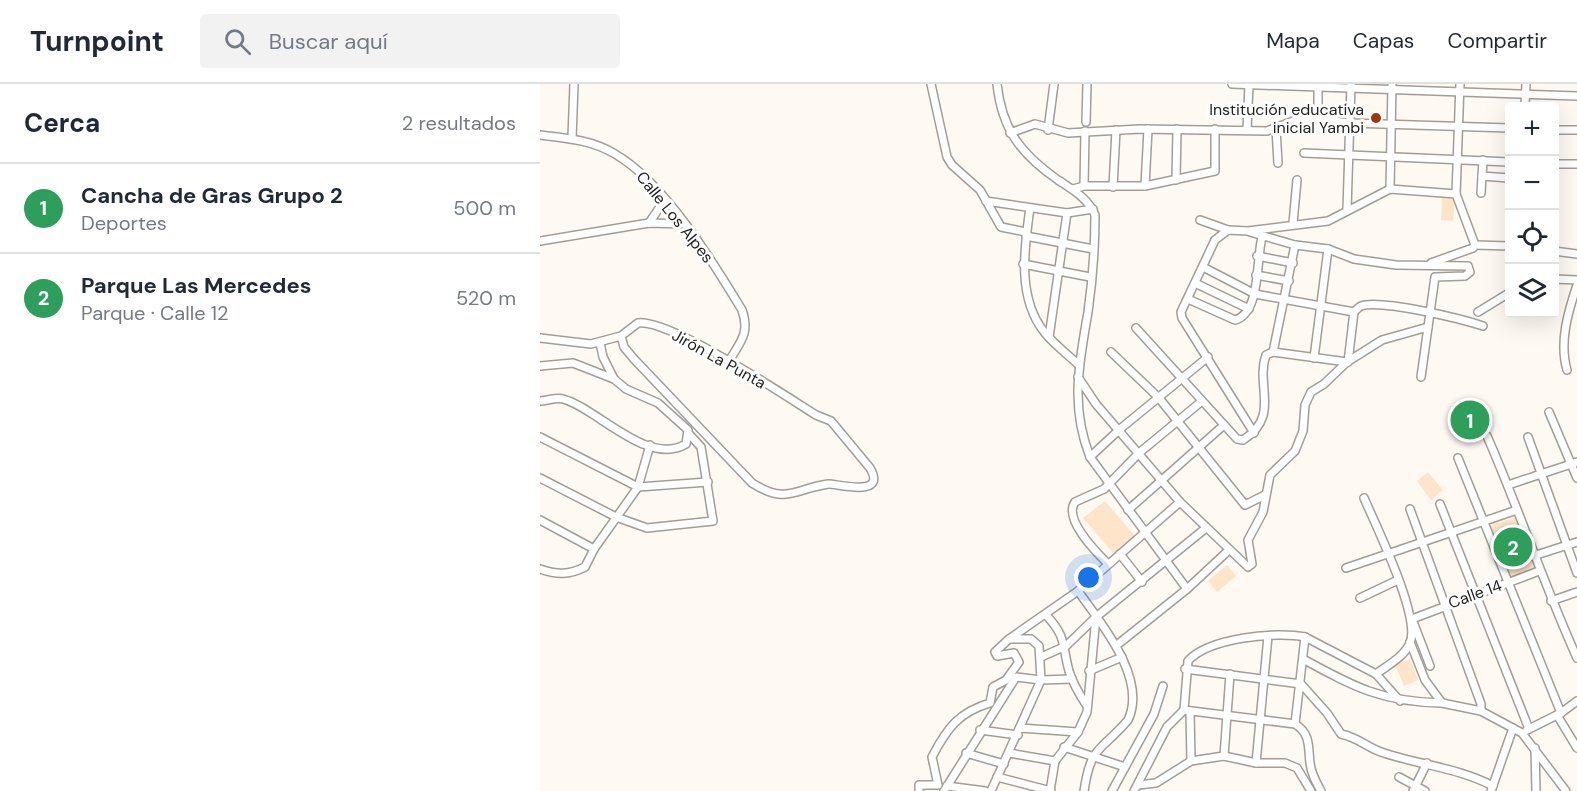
<!DOCTYPE html>
<html lang="es">
<meta charset="utf-8">
<style>
:root{--surface:#fff;--page:#f2f2f3;--text:#1f2937;--muted:#747a83;--line:#e0e1e3;--accent:#7c3aed}
body{margin:0;font-family:"DM Sans",sans-serif;background:var(--page);color:var(--text)}
.controls{position:absolute;right:18px;top:18px;display:grid;overflow:hidden;border-radius:6px;box-shadow:0 6px 24px #0002}
.controls button{width:54px;height:54px;display:grid;place-items:center;padding:0;border:0;border-bottom:2px solid var(--line);background:var(--surface);color:var(--text);font:30px sans-serif}
.you{position:absolute;left:549px;top:494px;width:21px;height:21px;margin:-15px;border:4px solid #fff;border-radius:50%;background:#1a73e8;box-shadow:0 0 0 9px #1a73e833}
.badge{display:grid;place-items:center;width:39px;height:39px;border-radius:50%;background:var(--accent);color:#fff;font-size:20px;font-weight:700}
.pin{position:absolute;translate:-50% -50%;border:3px solid #fff;box-shadow:0 2px 6px #0006}
.list{margin:0;padding:0;list-style:none}
h2{display:flex;justify-content:space-between;align-items:center;height:78px;margin:0;padding:0 24px;font-size:26px}
h2 small{font-size:20px;font-weight:400;color:var(--muted)}
.list li{display:grid;grid-template-columns:39px 1fr auto;gap:18px;align-items:center;box-sizing:border-box;height:90px;padding:0 24px;border-top:2px solid var(--line)}
.list b{display:block;font-size:22px;white-space:nowrap}
.list p{margin:0;font-size:20px;white-space:nowrap;color:var(--muted)}
.list em{font-size:20px;font-style:normal;color:var(--muted)}
.icon{flex:none;width:33px;height:33px;fill:none;stroke:currentColor;stroke-width:2;stroke-linecap:round;stroke-linejoin:round}
.map{position:relative;flex:none;width:1037px;height:707px;overflow:hidden}
header{display:flex;align-items:center;gap:36px;box-sizing:border-box;height:84px;padding:0 30px;background:var(--surface);border-bottom:2px solid var(--line)}
header strong{font-size:28px}
nav{display:flex;gap:33px;margin-inline-start:auto;font-size:21px}
.search{width:420px;height:54px;background:var(--page);display:flex;align-items:center;gap:15px;box-sizing:border-box;padding:0 21px;border-radius:6px;color:var(--muted);font-size:22px}
main{display:flex}
aside{flex:1;background:var(--surface)}
.map>svg:first-child{display:block}
.green{fill:#fee4c9}
.lines{fill:none;stroke-linecap:round;stroke-linejoin:round}
.minor-casing{stroke:#a39d96;stroke-width:10}
.minor{stroke:#fff;stroke-width:7}
.poi-dot{fill:#9c3808;stroke:#fff;stroke-width:2}
.labels{text-anchor:middle;dominant-baseline:central;stroke-width:6;stroke-linejoin:round;paint-order:stroke}
.poi-label{font-size:16px;fill:#24221f;stroke:#fff;text-anchor:end}
.street-label{font-size:16px;fill:#24221f;stroke:#fff}
</style>
<header>
<strong>Turnpoint</strong>
<div class="search"><svg class="icon" aria-label="search" viewBox="0 0 24 24"><circle cx="10" cy="10" r="6"/><path d="M15 15l6 6"/></svg>Buscar aquí</div>
<nav><a>Mapa</a><a>Capas</a><a>Compartir</a></nav>
</header>
<main>
<aside>
<h2>Cerca<small>2 resultados</small></h2>
<ul class="list">
<li><span class="badge" style="background:#2e9e5b">1</span><div><b>Cancha de Gras Grupo 2</b><p>Deportes</p></div><em>500 m</em></li>
<li><span class="badge" style="background:#2e9e5b">2</span><div><b>Parque Las Mercedes</b><p>Parque · Calle 12</p></div><em>520 m</em></li>
</ul>
</aside>
<div class="map">
<svg width="1037" height="707" viewBox="0 0 1037 707">
<rect width="100%" height="100%" fill="#fff9f3"/>
<g class="green">
<path d="M902 114 915 115 913 137 901 136Z"/>
<path d="M937 323 944 337 923 350 915 336Z"/>
<path d="M888 388 903 406 891 416 877 397Z"/>
<path d="M565 417 596 453 574 470 543 434Z"/>
<path d="M976 434 996 484 969 495 949 444 953 439Z"/>
<path d="M687 481 696 492 677 508 668 497Z"/>
<path d="M870 575 878 596 864 602 855 581Z"/>
</g>
<g class="lines">
<defs>
<g id="minor">
<path d="M391 0 407 73 412 81 440 106 461 143 486 148"/>
<path d="M457 0C462 46 481 70 518 96 533 106 548 114 555 131 555 159 552 200 548 228 539 280 530 322 550 373L647 505"/>
<path d="M692 0 1037 12"/>
<path d="M778 0V35"/>
<path d="M985 22 986 0"/>
<path d="M546 38 547 0"/>
<path d="M736 45 738 79"/>
<path d="M508 46 514 0"/>
<path d="M707 46 709 0"/>
<path d="M1014 46H1037"/>
<path d="M470 49 495 40 528 49 600 45 727 47 756 36 778 35 810 39 969 44"/>
<path d="M0 51C26 54 52 56 75 70 124 98 173 178 202 226 210 249 201 257 189 277"/>
<path d="M32 54 34 0"/>
<path d="M764 69 969 78"/>
<path d="M1014 80H1037"/>
<path d="M942 92 969 94"/>
<path d="M636 96 637 45"/>
<path d="M544 102 545 47"/>
<path d="M605 102 608 45"/>
<path d="M573 103 576 46"/>
<path d="M533 105 544 102H605L675 87V45"/>
<path d="M850 105 852 0"/>
<path d="M941 109 943 76"/>
<path d="M446 117 527 129 553 125"/>
<path d="M490 124C484 165 477 215 505 249 515 261 528 271 539 281"/>
<path d="M807 126 811 0"/>
<path d="M660 136 688 146"/>
<path d="M109 139 124 117"/>
<path d="M753 139 757 96"/>
<path d="M710 148 755 161 788 165 814 175 856 181 928 182 930 188 925 192 895 193 881 293"/>
<path d="M486 152 553 165"/>
<path d="M0 157 109 139 145 140"/>
<path d="M935 161 969 162"/>
<path d="M1014 167 1037 170"/>
<path d="M717 172 753 179"/>
<path d="M891 179 933 164 935 161 916 110 920 0"/>
<path d="M483 180 550 193"/>
<path d="M663 183 715 210 814 228C815 227 820 222 821 222 841 215 922 235 943 242"/>
<path d="M716 191 749 197"/>
<path d="M1014 195 1037 196"/>
<path d="M655 199 709 225"/>
<path d="M648 215 695 236C721 229 716 176 722 153"/>
<path d="M938 228 969 209"/>
<path d="M596 244 697 355 703 356C741 332 715 302 726 271L733 268 807 278"/>
<path d="M509 253 527 129"/>
<path d="M0 254 51 260 81 252 98 239C130 235 244 311 276 331L291 337 330 384C348 415 295 399 288 400 254 405 247 421 212 399L94 275 84 263 81 252"/>
<path d="M571 268 619 314 705 421 725 411"/>
<path d="M733 268 755 161"/>
<path d="M774 274 788 165"/>
<path d="M808 278 814 228"/>
<path d="M0 282 33 279 74 295"/>
<path d="M1027 286C1019 258 1028 228 1037 201"/>
<path d="M538 293 556 320 640 418 708 483 712 480 708 456 723 428 730 391 755 367 763 347 765 321 771 308 784 300 807 278 842 256 888 243"/>
<path d="M0 317C7 317 16 313 23 315 57 324 107 383 146 360L148 346 118 319 86 305 74 295 63 273 60 259"/>
<path d="M1009 328 1037 394"/>
<path d="M714 349 642 234 641 228 675 156 688 146 708 147 788 137 850 105 916 110"/>
<path d="M947 352C979 425 1004 501 1037 574"/>
<path d="M0 353 98 403 168 398"/>
<path d="M988 353 1037 489"/>
<path d="M550 373 580 345 668 273"/>
<path d="M918 374 1021 629"/>
<path d="M0 394 76 433 107 444 173 437 161 363 149 350"/>
<path d="M968 401 1037 378"/>
<path d="M900 420 989 645"/>
<path d="M870 425 941 620V627"/>
<path d="M588 426 684 341"/>
<path d="M0 436 54 465"/>
<path d="M580 470 602 498"/>
<path d="M993 472 1037 458"/>
<path d="M568 480C556 468 523 435 535 418L564 405 599 369 662 317"/>
<path d="M806 484 977 426"/>
<path d="M0 485C17 491 29 491 45 483L54 465 98 403 110 361"/>
<path d="M538 507C560 538 608 594 588 636 561 668 551 660 544 707"/>
<path d="M820 514 858 496"/>
<path d="M1011 517 1037 508"/>
<path d="M506 531C527 553 522 562 529 587 533 600 539 610 547 622"/>
<path d="M870 558 885 596 902 619 941 627 982 649 1026 707"/>
<path d="M577 561 647 505 689 466"/>
<path d="M501 573 526 562 556 533 666 444"/>
<path d="M763 575C814 603 842 618 902 619"/>
<path d="M890 582 872 535 999 487"/>
<path d="M645 585 761 600 787 629 801 650C820 654 827 664 844 669 880 681 919 684 953 702"/>
<path d="M549 587 582 573"/>
<path d="M836 590 860 617"/>
<path d="M644 626 648 577C668 554 736 547 765 553L836 590C848 581 864 573 870 559 881 533 836 442 824 414"/>
<path d="M644 626 755 640C771 650 768 663 770 679 771 689 776 698 781 707"/>
<path d="M650 627 651 677"/>
<path d="M1017 631 1037 664"/>
<path d="M755 640 765 553"/>
<path d="M480 644 538 648"/>
<path d="M440 646 478 651"/>
<path d="M987 646 1021 629 1037 617"/>
<path d="M524 663 585 683"/>
<path d="M995 664 996 707"/>
<path d="M426 669 464 680"/>
<path d="M469 669 515 677"/>
<path d="M684 672 690 590"/>
<path d="M716 679 728 552"/>
<path d="M457 693 511 707"/>
<path d="M859 693 885 707"/>
<path d="M598 701 616 699 651 677 684 672 716 679H745L757 684 771 707"/>
<path d="M407 702 445 707"/>
<path d="M379 707V701H398L392 673C407 644 419 628 450 619L453 603 466 596 479 578 474 569 457 572 455 568 469 555 538 507 640 418"/>
<path d="M404 707 476 593 501 596 532 595"/>
<path d="M451 707 501 596 499 562 491 555H469"/>
<path d="M510 707 515 677 538 648 547 628 556 533"/>
<path d="M572 707 614 630 623 602"/>
<path d="M594 707 627 643 644 626"/>
<path d="M873 707 887 679"/>
<path d="M951 707 973 644"/>
</g>
</defs>
<use href="#minor" class="minor-casing"/>
<use href="#minor" class="minor"/>
</g>
<circle class="poi-dot" cx="836" cy="34" r="6"/>
<g class="labels">
<g class="poi-label">
<text x="824" y="25">Institución educativa<tspan x="824" dy="18">inicial Yambi</tspan></text>
</g>
<g class="street-label">
<text transform="translate(135 133) rotate(51)">Calle Los Alpes</text>
<text transform="translate(179 275) rotate(29)">Jirón La Punta</text>
<text transform="translate(935 510) rotate(-20)">Calle 14</text>
</g>
</g>
</svg>
<div class="controls">
<button>+</button>
<button>−</button>
<button><svg class="icon" aria-label="locate" viewBox="0 0 24 24"><circle cx="12" cy="12" r="6"/><path d="M12 2v4M12 18v4M2 12h4M18 12h4"/></svg></button>
<button><svg class="icon" aria-label="layers" viewBox="0 0 24 24"><path d="M12 4l9 5-9 5-9-5zM3 14l9 5 9-5"/></svg></button>
</div>
<div class="you"></div>
<div class="pin badge" style="left:930px;top:336px;background:#2e9e5b">1</div>
<div class="pin badge" style="left:973px;top:463px;background:#2e9e5b">2</div>
</div>
</main>
